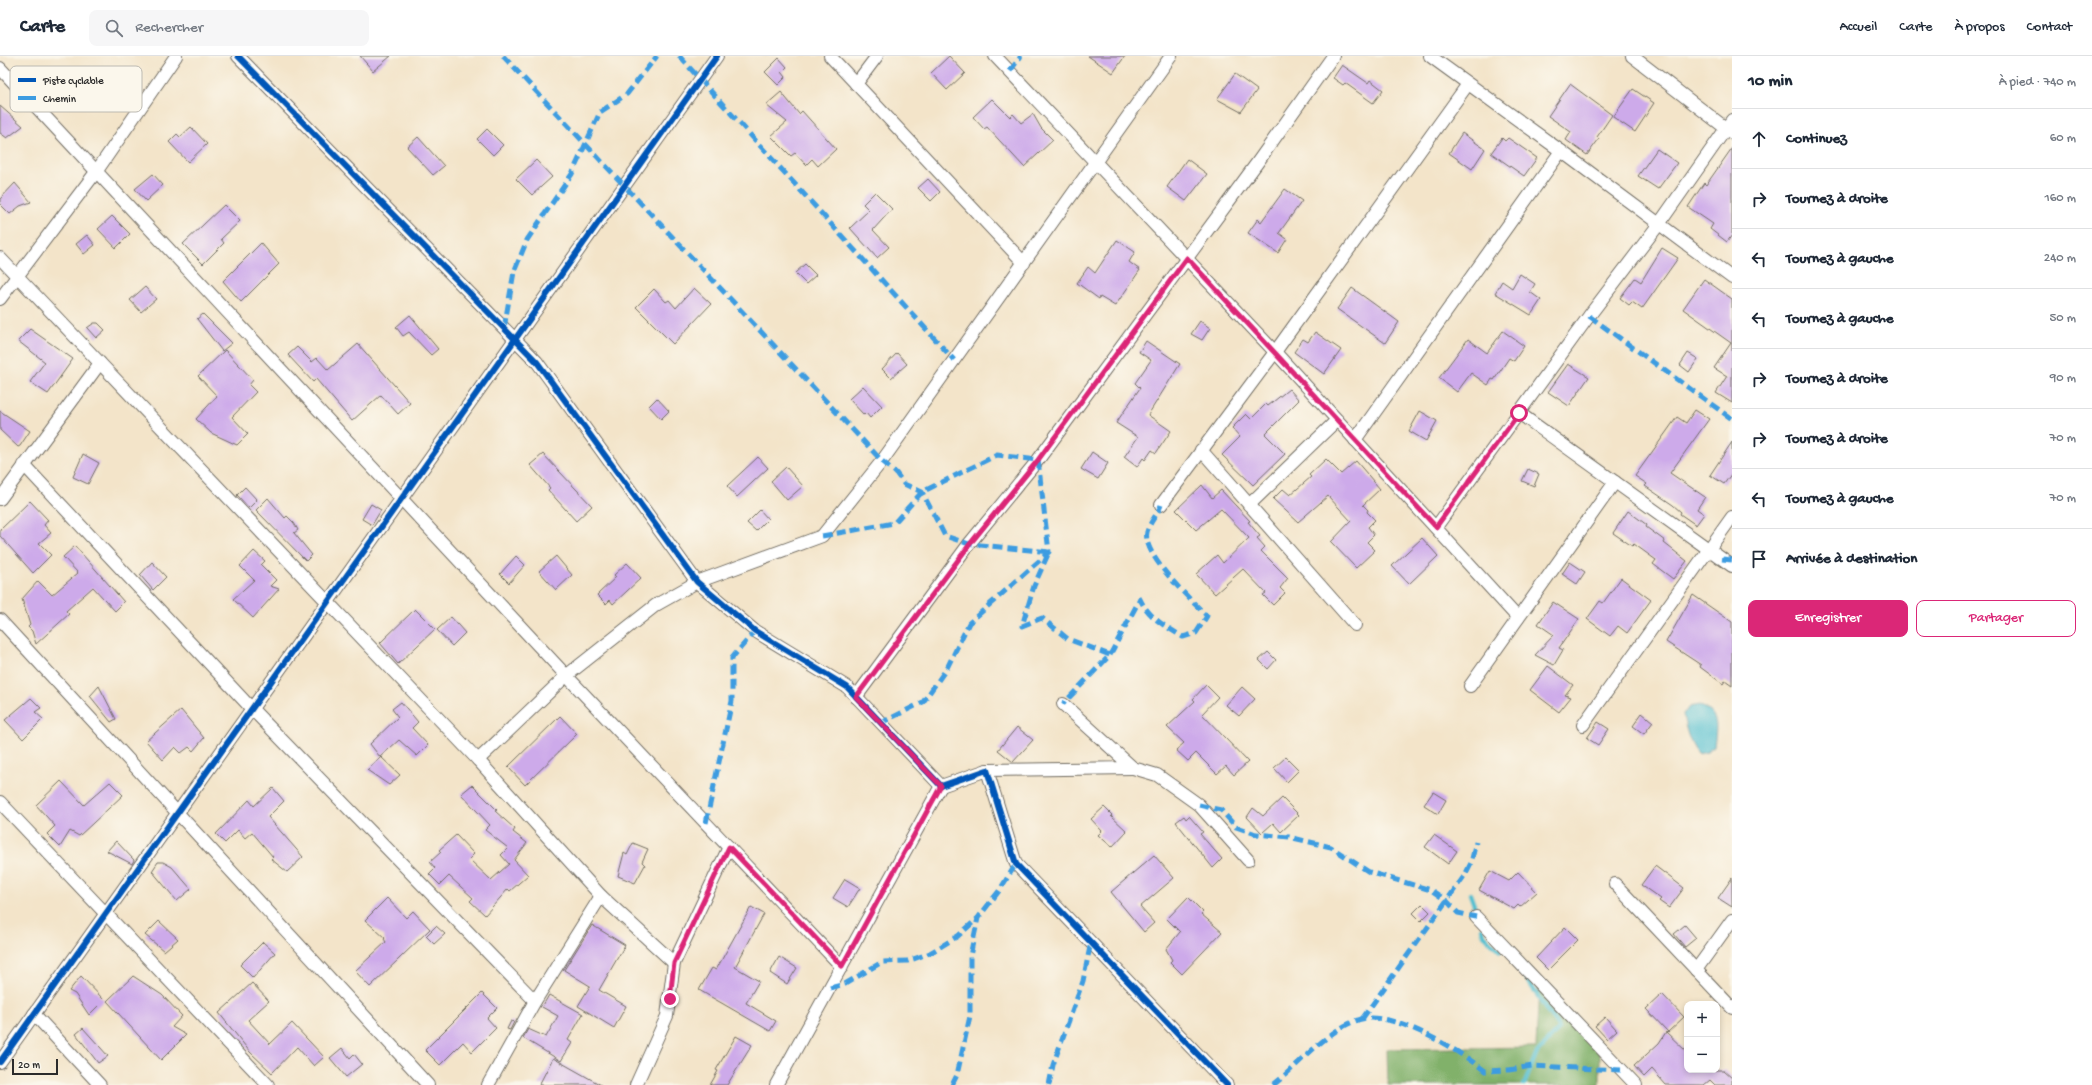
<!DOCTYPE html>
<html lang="fr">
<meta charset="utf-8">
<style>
:root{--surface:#fff;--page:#f6f6f7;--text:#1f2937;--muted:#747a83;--line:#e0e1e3;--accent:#db2777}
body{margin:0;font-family:"Gochi Hand",sans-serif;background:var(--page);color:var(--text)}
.controls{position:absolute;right:12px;bottom:12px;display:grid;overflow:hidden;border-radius:8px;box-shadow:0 2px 6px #0003}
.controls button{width:36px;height:36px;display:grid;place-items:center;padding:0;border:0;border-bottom:1px solid var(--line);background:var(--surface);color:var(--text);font:20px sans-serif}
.scale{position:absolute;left:12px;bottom:10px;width:46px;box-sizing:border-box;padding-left:4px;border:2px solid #2b2b2b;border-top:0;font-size:11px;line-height:14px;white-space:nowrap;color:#2b2b2b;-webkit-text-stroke:3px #fbf7ec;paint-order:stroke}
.stop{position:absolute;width:12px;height:12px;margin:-9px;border:3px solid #db2777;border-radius:50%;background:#fff}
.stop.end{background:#db2777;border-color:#fff;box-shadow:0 1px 4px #0008}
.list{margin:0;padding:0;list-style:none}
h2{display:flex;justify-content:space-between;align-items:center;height:52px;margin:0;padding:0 16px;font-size:17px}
h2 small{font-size:13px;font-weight:400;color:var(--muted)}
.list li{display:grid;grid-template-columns:26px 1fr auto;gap:12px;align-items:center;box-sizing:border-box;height:60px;padding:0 16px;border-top:1px solid var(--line)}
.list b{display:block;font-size:15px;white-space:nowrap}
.list em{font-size:13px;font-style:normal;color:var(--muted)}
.actions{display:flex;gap:8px;padding:12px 16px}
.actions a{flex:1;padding:9px 0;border:1px solid var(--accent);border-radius:8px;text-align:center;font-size:14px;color:var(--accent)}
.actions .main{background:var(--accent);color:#fff}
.icon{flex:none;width:22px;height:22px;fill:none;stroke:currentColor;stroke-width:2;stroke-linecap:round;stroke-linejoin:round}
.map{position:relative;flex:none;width:1732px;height:1029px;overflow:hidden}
header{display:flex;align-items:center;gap:24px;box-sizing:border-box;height:56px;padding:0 20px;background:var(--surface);border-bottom:1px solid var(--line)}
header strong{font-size:19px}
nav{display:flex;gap:22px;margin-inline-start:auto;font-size:14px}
.search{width:280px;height:36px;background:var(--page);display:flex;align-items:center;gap:10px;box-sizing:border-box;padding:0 14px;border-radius:8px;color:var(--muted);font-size:15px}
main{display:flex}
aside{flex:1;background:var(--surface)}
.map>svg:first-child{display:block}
.forest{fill:#81b16b;stroke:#566e4b}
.water{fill:#55c0d0;stroke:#40767e}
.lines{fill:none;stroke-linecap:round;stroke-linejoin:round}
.stream{stroke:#55c0d0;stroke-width:4.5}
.building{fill:#cdaaea}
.street-casing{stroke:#716c62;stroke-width:14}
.street{stroke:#fff;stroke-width:12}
.quiet{stroke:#3d9ce1;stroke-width:5;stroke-dasharray:10 5;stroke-linecap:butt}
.cycleway-casing{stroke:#fbf7ec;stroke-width:8}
.cycleway{stroke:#0057b8;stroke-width:6}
.route{stroke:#db2777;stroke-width:5}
.key{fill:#fbf7ec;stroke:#bdbab2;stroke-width:1}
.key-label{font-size:11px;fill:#2b2b2b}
</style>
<header>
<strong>Carte</strong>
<div class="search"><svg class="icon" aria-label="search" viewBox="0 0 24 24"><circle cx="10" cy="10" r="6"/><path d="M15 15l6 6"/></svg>Rechercher</div>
<nav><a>Accueil</a><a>Carte</a><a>À propos</a><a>Contact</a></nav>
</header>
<main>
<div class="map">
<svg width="1732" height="1029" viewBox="0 0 1732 1029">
<rect width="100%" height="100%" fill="#fbf7ec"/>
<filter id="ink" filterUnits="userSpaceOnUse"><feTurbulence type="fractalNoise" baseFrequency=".025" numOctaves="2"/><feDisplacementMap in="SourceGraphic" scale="8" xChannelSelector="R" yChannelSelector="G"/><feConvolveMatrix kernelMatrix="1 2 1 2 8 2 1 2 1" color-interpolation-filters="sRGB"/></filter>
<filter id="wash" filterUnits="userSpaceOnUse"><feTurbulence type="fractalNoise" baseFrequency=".012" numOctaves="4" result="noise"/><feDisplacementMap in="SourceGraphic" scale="16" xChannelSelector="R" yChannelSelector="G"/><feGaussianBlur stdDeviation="0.9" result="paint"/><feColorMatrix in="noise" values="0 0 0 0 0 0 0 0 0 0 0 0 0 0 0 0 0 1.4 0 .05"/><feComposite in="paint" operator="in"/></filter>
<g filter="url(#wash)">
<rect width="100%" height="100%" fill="#f3e4c9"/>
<path class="forest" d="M1539 928 1600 992V1029H1388L1387 993 1536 991Z"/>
<path class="water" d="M1699 649C1721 661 1716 669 1714 691L1707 696 1698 698C1689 687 1686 673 1683 659L1690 651Z"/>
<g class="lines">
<g class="stream">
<path d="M1470 838 1478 860"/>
<path d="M1482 873 1484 879 1500 895"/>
<path d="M1524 1029 1537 997 1559 973 1527 923"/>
</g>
</g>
<g id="blocks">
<g class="building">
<path d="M360 0H391L373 15Z"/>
<path d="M949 0 965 17 947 34 931 17Z"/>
<path d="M1088 0H1125L1113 17Z"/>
<path d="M779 2 787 11 782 16 786 21 778 29 765 16Z"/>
<path d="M1342 9 1368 27 1370 24 1383 34 1373 47 1345 27 1343 29 1333 22Z"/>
<path d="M1235 18 1257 34 1241 56 1217 43Z"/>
<path d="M1570 28 1612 59 1597 81 1599 83 1587 99 1566 84 1571 76 1548 60Z"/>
<path d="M1633 33 1654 47 1635 76 1613 61Z"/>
<path d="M781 36 799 58 802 55 836 93 818 110 812 103 806 109 795 97 791 100 771 80 787 66 766 49Z"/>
<path d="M992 43 1010 61 1013 58 1021 67 1033 58 1041 72 1053 84 1024 111 987 71 984 73 973 61Z"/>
<path d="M0 50 23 70 7 82 0 77Z"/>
<path d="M191 71 207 88 188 106 169 86 177 78 180 81Z"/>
<path d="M487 73 503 89 493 99 477 83Z"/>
<path d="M1462 77 1485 93 1472 113 1449 97Z"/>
<path d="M418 81 444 110 433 119 407 91Z"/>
<path d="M1502 82 1505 85 1508 82 1537 102 1524 120 1491 97Z"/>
<path d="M1732 92V179L1727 186 1710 173 1713 168 1688 151 1704 127 1706 129Z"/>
<path d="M1657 93 1677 107 1658 133 1638 120Z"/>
<path d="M1187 103 1207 118 1186 145 1167 131Z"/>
<path d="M536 104 552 121 532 139 516 123Z"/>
<path d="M153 118 163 129 146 145 135 133Z"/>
<path d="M928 123 940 136 931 145 918 132Z"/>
<path d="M15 127 31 146 20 150 10 158 0 148V143Z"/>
<path d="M1285 133 1302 145 1279 177 1287 183 1278 197 1248 177 1258 163 1261 166Z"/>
<path d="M875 136 892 153 873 174 889 191 877 202 850 172 869 154 863 148Z"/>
<path d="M224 149 240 165 221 183 224 187 203 208 183 188Z"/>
<path d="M112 160 130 178 116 192 98 173Z"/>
<path d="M87 179 95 189 84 198 76 188Z"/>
<path d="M1117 184 1135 196 1129 206 1140 214 1115 250 1100 241 1099 243 1077 227 1088 211 1095 217Z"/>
<path d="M261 187 279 208 241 246 223 225Z"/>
<path d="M1662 192 1678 202 1642 253 1632 246 1629 249 1620 242 1635 222 1641 226Z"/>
<path d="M805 208 816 219 806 228 795 217Z"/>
<path d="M1520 218 1535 228 1530 236 1541 244 1531 259 1495 237 1502 225 1512 232Z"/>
<path d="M1704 223 1732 243V347L1716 337 1727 320 1714 312 1731 287 1683 253Z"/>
<path d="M145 231 156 243 141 256 130 244Z"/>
<path d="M694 232 711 248 673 288 636 251 654 233 666 246 669 244 676 252Z"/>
<path d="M1352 232 1399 266 1385 287 1337 253Z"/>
<path d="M203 258 232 287 222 295 197 263Z"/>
<path d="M410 259 438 293 431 299 409 276 403 280 396 271Z"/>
<path d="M1200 265 1210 272 1202 284 1191 278Z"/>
<path d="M94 267H98L105 274 96 282 87 272Z"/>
<path d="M30 273 73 303 48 338 30 326 45 306 18 285Z"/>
<path d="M1503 275 1524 290 1514 305 1509 302 1494 324 1492 323 1488 329 1471 317 1457 336 1439 322 1468 283 1487 297Z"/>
<path d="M1315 276 1341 294 1324 318 1294 296 1303 283 1308 286Z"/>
<path d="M1146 285 1180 308 1148 359 1171 375 1156 397 1152 394 1145 404 1143 402 1137 411 1124 401 1138 381 1116 367 1140 332 1135 327 1151 304 1139 296Z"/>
<path d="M358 288 410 347 398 358 381 339 352 365 316 323 313 326 288 299 297 291 312 306 317 302 328 314Z"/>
<path d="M225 294 253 324 249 329 256 336 232 361 248 378 237 389 211 377 196 363 217 340 198 320Z"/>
<path d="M897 297 907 308 891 322 882 313Z"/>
<path d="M1688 297 1698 303 1689 316 1680 309Z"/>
<path d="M1568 308 1589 321 1569 350 1548 336Z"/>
<path d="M863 330 882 350 870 362 866 357 864 359 849 343Z"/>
<path d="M1289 333 1299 344 1265 378 1285 398 1253 429 1222 399 1240 381 1232 372 1246 358 1251 363 1266 348 1268 350Z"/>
<path d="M657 342 669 355 661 363 649 350Z"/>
<path d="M1695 354 1709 363 1670 417 1705 441 1697 453 1704 458 1696 469 1680 458 1681 456 1673 449 1645 430 1647 428 1635 420 1677 361 1686 367Z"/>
<path d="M0 355 30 375 20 390 18 391 0 374Z"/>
<path d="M1420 355 1437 365 1426 385 1409 375Z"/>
<path d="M1732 386V417L1724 428 1710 419Z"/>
<path d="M1092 396 1108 407 1098 423 1081 413Z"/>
<path d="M83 398 99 407 88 428 73 421Z"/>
<path d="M543 398 592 450 576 465 548 434 550 432 530 409Z"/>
<path d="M758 401 768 412 737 441 727 430Z"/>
<path d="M1326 403 1341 418 1356 405 1380 433 1363 449 1368 454 1367 456 1375 464 1368 471 1374 479 1367 486 1375 494 1356 512 1331 486 1351 465 1328 440 1298 466 1273 443 1283 433 1290 439 1311 421 1309 419Z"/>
<path d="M786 411 803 430 787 444 771 425Z"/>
<path d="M1528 413 1539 418 1534 430 1522 425Z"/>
<path d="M1202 429 1212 442 1221 434 1250 465 1248 466 1260 480 1257 482 1265 491 1261 495 1288 522 1280 532 1285 537 1273 549 1263 539 1266 537 1243 513 1215 538 1196 518 1217 499 1223 507 1249 482 1221 453 1196 474 1176 454Z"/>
<path d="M245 431 257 444 249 452 237 439Z"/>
<path d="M268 442 285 462 287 460 294 467 298 474 294 477 312 499 306 505 256 454Z"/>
<path d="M30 445 48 464 44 469 51 477 39 487 51 499 33 517 0 480V474Z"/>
<path d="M371 448 381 454 372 469 362 463Z"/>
<path d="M760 454 768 463 756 475 747 467Z"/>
<path d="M1628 455 1647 469 1646 471 1665 485 1664 487 1687 505 1673 523 1653 508 1656 504 1634 488 1632 490 1613 477Z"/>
<path d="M1422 482 1438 500 1409 528 1392 510Z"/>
<path d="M75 490 124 546 115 555 93 531 66 555 69 558 36 588 32 575 28 571 30 569 22 543 38 525 52 539 78 517 63 501Z"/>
<path d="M254 495 265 505 261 509 276 524 270 530 279 533 253 562 233 543 254 524 240 510Z"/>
<path d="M516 500 525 509 509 527 500 518Z"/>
<path d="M556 500 572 519 556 534 539 515Z"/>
<path d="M152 506 166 521 153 534 140 519Z"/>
<path d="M1570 506 1585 516 1577 528 1562 518Z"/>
<path d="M627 507 641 522 613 548 610 544 606 548 597 539 616 521 614 519Z"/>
<path d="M1621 522 1651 544 1627 577 1618 570 1610 580 1587 563 1600 545 1603 547Z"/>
<path d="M1693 539 1732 566V630L1725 625 1723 628 1700 611 1701 609 1666 586Z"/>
<path d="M1553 546 1579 563 1559 592 1563 594 1554 609 1535 599 1554 579 1538 568Z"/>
<path d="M415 553 435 573 398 608 380 587Z"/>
<path d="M451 561 465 577 452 590 437 574Z"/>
<path d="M1268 596 1276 604 1268 613 1259 604Z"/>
<path d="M1548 610 1573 629 1565 639 1571 641 1559 656 1530 634Z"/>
<path d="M1206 629 1218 641 1202 658 1248 706 1234 719 1226 710 1217 718 1196 697 1188 705 1176 694 1184 687 1167 671 1195 645 1193 643Z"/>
<path d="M99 630 116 663 111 666 90 640Z"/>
<path d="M1242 631 1255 643 1239 660 1226 649Z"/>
<path d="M31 642 41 652 35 656 43 663 23 683 5 664Z"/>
<path d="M401 646 418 666 412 672 428 689 417 700 399 684 380 701 370 688 398 661 392 653Z"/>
<path d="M181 654 204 682 193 695 189 691 181 697 175 691 163 704 146 685Z"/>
<path d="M1642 657 1653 666 1644 678 1633 670Z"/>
<path d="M560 660 577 678 525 729 508 711Z"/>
<path d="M1598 666 1609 673 1598 689 1587 682Z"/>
<path d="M1017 671 1033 684 1013 706 998 694Z"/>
<path d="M381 701 400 719 389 729 367 714Z"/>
<path d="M1286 701 1299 714 1287 726 1274 712Z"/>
<path d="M61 725 84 749 110 726 123 739 79 780 70 775 60 791 47 778 55 770 36 749Z"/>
<path d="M472 729 497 754 495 755 515 773 513 776 527 787 514 804 528 819 510 835 508 833 485 859 470 845 473 842 449 820 440 829 429 818 435 812 430 806 441 796 439 794 456 779 474 798 469 803 491 824 509 808 501 799 508 792 485 774 490 769 461 738Z"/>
<path d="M273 732 284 745 268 761 303 801 287 816 271 803 273 801 252 776 245 782 238 774 225 787 216 778 249 744 254 750Z"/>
<path d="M1433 736 1446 744 1438 758 1424 749Z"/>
<path d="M1282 742 1299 759 1281 776 1273 767 1262 777 1247 761 1253 752 1263 760Z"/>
<path d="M1104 751 1112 759 1111 760 1127 775 1112 791 1098 779 1102 775 1091 763Z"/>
<path d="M1184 760 1186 763 1189 760 1203 776 1200 778 1222 803 1213 812 1176 766Z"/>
<path d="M1434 779 1457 795 1448 808 1425 791Z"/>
<path d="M116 785 134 804 132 808 107 795Z"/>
<path d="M633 787 648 793 642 806 645 809 635 827 618 820 624 797 627 799Z"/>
<path d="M1154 799 1174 822 1140 851 1154 867 1144 876 1111 836Z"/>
<path d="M158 806H163L172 811 191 833 177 845 152 815Z"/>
<path d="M1655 810 1684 832 1669 852 1659 845 1661 843 1641 829Z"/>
<path d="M1490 815 1509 825 1518 816 1537 836 1520 851 1518 849 1514 853 1479 834Z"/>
<path d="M1732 822V851L1718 842Z"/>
<path d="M845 823 860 832 848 851 833 842Z"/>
<path d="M1188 841 1203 856 1201 858 1222 876 1182 918 1170 906 1172 904 1166 893 1180 876 1167 863Z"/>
<path d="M387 842 406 862 413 855 430 873 370 931 355 915 386 886 384 883 385 882 365 864Z"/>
<path d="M1422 848 1430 856 1421 865 1413 857Z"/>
<path d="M751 851 764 858 735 911 759 925 746 947 776 965 770 975 699 934 712 912 716 914Z"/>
<path d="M159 865 178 883 164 895 145 879Z"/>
<path d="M592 869 625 889 599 934 626 950 614 972 578 950 590 930 564 914Z"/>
<path d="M1685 869 1696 882 1685 891 1674 878Z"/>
<path d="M436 870 445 878 434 888 426 880Z"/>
<path d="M1565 871 1578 884 1548 914 1536 902Z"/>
<path d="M263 886 275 897 253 922 240 909Z"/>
<path d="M779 901 797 912 787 928 770 917Z"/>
<path d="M81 920 104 944 89 959 75 938 69 935Z"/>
<path d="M133 920 162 939 182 960 172 971 186 979 161 1004 107 945Z"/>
<path d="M252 927 269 945 248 964 270 988 292 967 324 1001 314 1010 297 991 272 1017 250 996 219 957Z"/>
<path d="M482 937 497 952 487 962 496 972 472 996 463 986 440 1009 425 994Z"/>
<path d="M1662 938 1684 961 1668 976 1646 953Z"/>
<path d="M549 939 583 958 568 984 572 987 561 1005 523 982 528 973 546 981 558 960 542 951Z"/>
<path d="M1605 961 1617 974 1607 983 1595 970Z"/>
<path d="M511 965 514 966 510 974 507 973Z"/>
<path d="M83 972 108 1000 98 1007 76 978Z"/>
<path d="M1666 976 1687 996V1014H1724L1732 1021V1029H1715L1710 1024 1704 1029H1666L1652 1013 1644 1021 1634 1010 1659 987Z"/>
<path d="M736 980 752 989 727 1029H710L718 1015 716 1014Z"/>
<path d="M342 992 350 1002 354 998 362 1008 346 1021 330 1002Z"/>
<path d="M553 1002 601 1029H539Z"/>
</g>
</g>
</g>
<g filter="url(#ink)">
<use href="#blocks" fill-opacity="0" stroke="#716c62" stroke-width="1"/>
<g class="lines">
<defs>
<g id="street">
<path d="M238 0 537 306 697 526 755 575 847 631 941 730 987 714 1016 808 1227 1029"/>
<path d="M830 0 1024 207"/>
<path d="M995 0 1275 296 1518 562"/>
<path d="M1430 0 1561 95 1732 222"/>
<path d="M1632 0 1732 77"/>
<path d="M0 12 561 614 842 911"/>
<path d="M856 28 877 0"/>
<path d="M0 202 478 704 601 840 674 907"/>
<path d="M0 243 96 116 176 0"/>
<path d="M1519 357 1732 510"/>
<path d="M1355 384 1561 95"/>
<path d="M1201 394 1355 569"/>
<path d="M24 409 252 653 535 945"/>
<path d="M0 443 100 307"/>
<path d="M1161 449 1275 296 1468 28"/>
<path d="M1249 449 1337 364"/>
<path d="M1436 471 1589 260 1659 168 1732 64"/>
<path d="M0 564 428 1029"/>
<path d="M1470 630 1615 426"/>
<path d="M856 641 969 488 1038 404 1257 107 1333 0"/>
<path d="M1583 669 1732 461"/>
<path d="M478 704 566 620 656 549 697 526 822 480 882 405 1171 0"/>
<path d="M1133 712 1157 719 1199 749 1248 804"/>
<path d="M987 714 1133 712 1063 648"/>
<path d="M0 746 268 1029"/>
<path d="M1615 828 1732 952"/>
<path d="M1476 861 1636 1029"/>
<path d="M1696 914 1732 864"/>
<path d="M34 958 100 1029"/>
<path d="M0 1006 717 0"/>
<path d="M488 1029 535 945 601 840"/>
<path d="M636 1029 667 960 674 907 729 791"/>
<path d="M776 1029 941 730"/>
</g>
</defs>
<use href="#street" class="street-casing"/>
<use href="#street" class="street"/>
<g class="quiet">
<path d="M503 0 882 405 896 417 904 428 922 436 945 480 969 488 1049 496 1034 530 1022 570 1042 562 1068 583 1110 599 1063 648"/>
<path d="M679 0 954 304"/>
<path d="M1010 15 1021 0"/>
<path d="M1589 260 1732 363"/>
<path d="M504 272 514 216 527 184 572 118 600 56 627 38 657 0"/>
<path d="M822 480 894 467 922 436 997 399 1038 404 1049 496 969 567 947 612 923 646 881 667"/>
<path d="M1722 503 1732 504"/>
<path d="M1110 599 1140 543C1149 562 1165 570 1183 581L1196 577 1207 560C1192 545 1141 498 1147 476 1149 467 1158 458 1161 449"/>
<path d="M1199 749 1221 754 1236 771 1256 778 1289 781 1331 791 1369 816 1431 834 1447 845 1458 857 1476 861"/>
<path d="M706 767 732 645V602L755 575"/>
<path d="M830 932 845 928 882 906 908 905 930 897 958 880 978 862"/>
<path d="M1362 963 1465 819 1471 807 1476 786"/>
<path d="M952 1029 957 1019 970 960V900L978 862 999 835 1016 808"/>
<path d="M1049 1029 1053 1009 1083 925 1091 886"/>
<path d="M1273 1029C1299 1009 1327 974 1358 964 1390 952 1460 995 1485 1015L1509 1014 1532 1010 1621 1014"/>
</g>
<defs>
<g id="cycleway">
<path d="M238 0 537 306 697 526 755 575 847 631 941 730 987 714 1016 808 1227 1029"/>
<path d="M0 1006 717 0"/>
</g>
</defs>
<use href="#cycleway" class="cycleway-casing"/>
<use href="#cycleway" class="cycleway"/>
</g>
</g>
<g class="lines" filter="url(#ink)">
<path class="route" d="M670 943 674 907 729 791 842 910 941 730 856 641 970 488 1038 404 1187 202 1436 471 1519 357"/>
</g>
<rect x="10" y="10" width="132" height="46" rx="6" class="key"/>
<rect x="18" y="22" width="18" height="4" fill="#0057b8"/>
<rect x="18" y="40" width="18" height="4" fill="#3d9ce1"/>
<g class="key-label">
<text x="43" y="28">Piste cyclable</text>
<text x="43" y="46">Chemin</text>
</g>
</svg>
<div class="controls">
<button>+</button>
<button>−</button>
</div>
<div class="scale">20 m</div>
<div class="stop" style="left:1519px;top:357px"></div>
<div class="stop end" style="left:670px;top:943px"></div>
</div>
<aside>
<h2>10 min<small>À pied · 740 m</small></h2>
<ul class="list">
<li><svg class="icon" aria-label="ahead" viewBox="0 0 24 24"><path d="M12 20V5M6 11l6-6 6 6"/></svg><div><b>Continuez</b></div><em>60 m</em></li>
<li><svg class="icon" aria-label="right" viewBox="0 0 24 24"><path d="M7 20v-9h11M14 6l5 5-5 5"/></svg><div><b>Tournez à droite</b></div><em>160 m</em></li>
<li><svg class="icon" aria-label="left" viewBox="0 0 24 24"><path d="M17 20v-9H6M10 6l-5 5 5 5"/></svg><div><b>Tournez à gauche</b></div><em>240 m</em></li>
<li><svg class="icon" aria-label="left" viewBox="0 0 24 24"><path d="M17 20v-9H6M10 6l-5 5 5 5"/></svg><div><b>Tournez à gauche</b></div><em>50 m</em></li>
<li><svg class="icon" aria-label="right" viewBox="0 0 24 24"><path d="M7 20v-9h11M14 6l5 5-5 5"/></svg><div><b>Tournez à droite</b></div><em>90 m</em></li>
<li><svg class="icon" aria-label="right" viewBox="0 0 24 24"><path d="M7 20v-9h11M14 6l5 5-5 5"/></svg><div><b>Tournez à droite</b></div><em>70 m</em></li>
<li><svg class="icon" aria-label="left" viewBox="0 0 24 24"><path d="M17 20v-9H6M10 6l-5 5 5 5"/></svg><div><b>Tournez à gauche</b></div><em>70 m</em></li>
<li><svg class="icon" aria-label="arrive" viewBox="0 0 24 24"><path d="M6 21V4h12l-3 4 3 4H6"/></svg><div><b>Arrivée à destination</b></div></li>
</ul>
<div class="actions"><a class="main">Enregistrer</a><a>Partager</a></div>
</aside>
</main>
